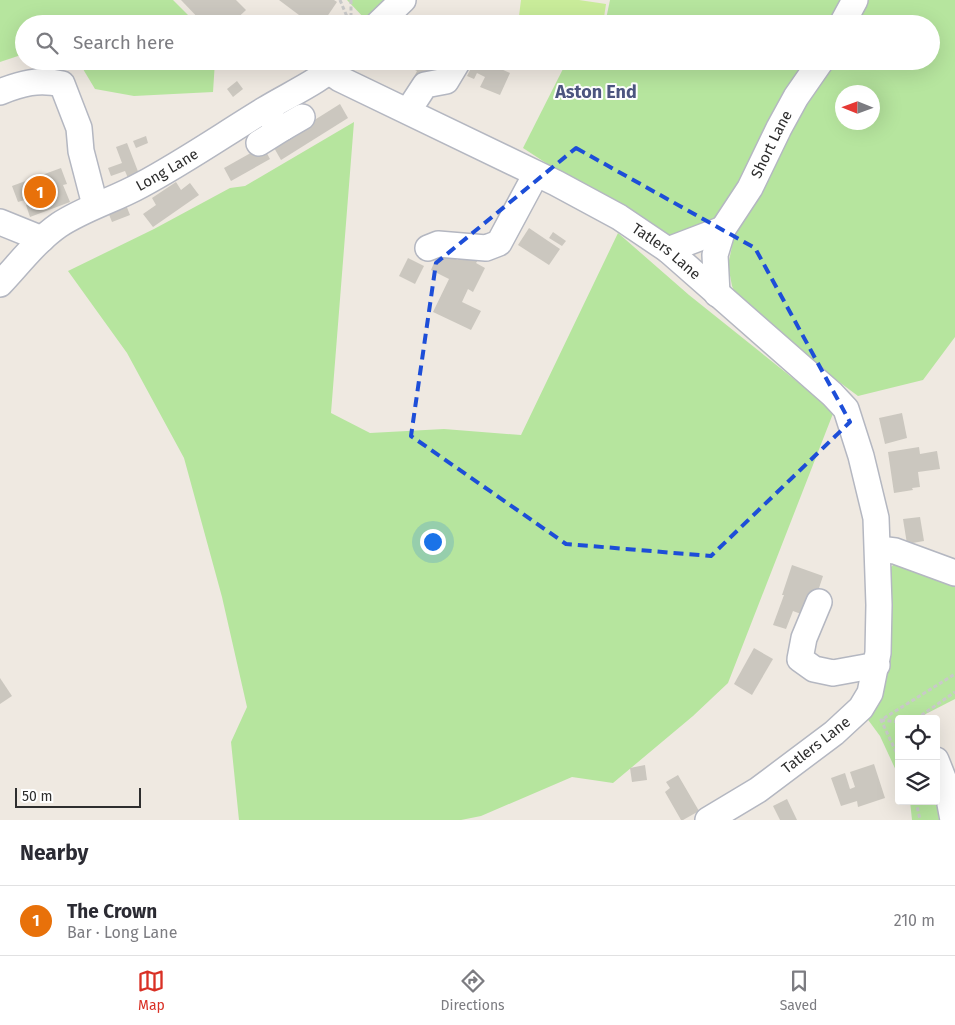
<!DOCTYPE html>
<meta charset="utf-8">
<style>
:root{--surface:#fff;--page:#f7f7f7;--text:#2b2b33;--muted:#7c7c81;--line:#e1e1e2;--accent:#d93025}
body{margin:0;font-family:"Fira Sans",sans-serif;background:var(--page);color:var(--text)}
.controls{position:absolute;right:15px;bottom:15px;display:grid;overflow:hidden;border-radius:5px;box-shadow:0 5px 20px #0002}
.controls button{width:45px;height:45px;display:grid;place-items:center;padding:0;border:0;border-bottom:1px solid var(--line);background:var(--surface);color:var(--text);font:25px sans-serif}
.compass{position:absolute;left:835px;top:85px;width:45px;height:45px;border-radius:50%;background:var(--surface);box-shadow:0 5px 20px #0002;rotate:271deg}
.scale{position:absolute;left:15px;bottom:12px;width:126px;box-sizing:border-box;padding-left:5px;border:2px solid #2e2e2e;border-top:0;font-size:14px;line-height:18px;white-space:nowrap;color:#2e2e2e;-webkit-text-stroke:4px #fff;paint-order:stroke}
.you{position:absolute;left:432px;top:541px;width:18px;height:18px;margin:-12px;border:4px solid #fff;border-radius:50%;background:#1a73e8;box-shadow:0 0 0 8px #1a73e833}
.badge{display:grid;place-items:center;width:32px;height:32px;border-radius:50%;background:var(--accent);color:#fff;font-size:16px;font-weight:700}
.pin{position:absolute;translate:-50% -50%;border:2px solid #fff;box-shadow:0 1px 5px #0006}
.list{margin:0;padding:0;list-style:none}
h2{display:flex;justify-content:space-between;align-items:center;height:65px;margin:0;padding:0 20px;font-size:21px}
h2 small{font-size:16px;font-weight:400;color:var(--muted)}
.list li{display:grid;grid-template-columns:32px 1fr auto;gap:15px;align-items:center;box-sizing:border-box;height:70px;padding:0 20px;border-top:1px solid var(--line)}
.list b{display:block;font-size:19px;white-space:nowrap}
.list p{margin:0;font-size:16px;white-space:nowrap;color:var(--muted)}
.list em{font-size:16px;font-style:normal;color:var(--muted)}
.icon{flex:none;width:28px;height:28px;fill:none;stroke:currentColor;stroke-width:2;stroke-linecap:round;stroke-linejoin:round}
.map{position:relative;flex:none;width:955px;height:820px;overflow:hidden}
.search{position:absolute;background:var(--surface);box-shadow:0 5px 20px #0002;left:15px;right:15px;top:15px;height:55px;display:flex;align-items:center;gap:12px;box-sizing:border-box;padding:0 18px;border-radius:28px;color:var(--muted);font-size:19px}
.sheet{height:135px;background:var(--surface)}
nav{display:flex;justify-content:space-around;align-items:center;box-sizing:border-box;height:70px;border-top:1px solid var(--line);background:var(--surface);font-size:14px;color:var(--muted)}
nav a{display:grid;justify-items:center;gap:2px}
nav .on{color:var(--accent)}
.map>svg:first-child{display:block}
.green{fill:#b6e59e;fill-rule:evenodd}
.pitch{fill:#c9ec9a}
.building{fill:#cbc7bf}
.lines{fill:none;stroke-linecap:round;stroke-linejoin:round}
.minor-casing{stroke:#b4b7c1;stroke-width:28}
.path{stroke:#c9c9c9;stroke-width:3;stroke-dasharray:4 2.5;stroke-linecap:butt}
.minor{stroke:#fff;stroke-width:25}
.marked{fill:none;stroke:#1d4ed8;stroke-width:4;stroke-dasharray:10 6;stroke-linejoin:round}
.labels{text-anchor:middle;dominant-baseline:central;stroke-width:4;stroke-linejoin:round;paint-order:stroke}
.street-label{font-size:15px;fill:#2e2e2e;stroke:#fff}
.quarter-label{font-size:18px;font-weight:bold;fill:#4d5680;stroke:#fff}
</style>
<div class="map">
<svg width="955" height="820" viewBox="0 0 955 820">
<rect width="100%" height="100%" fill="#efe9e1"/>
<g class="green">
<path d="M0 0H173L197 24H24V54L0 62Z"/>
<path d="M347 0H388L367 21Z"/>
<path d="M610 0H847L834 24H605Z"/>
<path d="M866 0H955V337L923 380 858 396 756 320 739 302 732 286 728 265 733 242 746 210 830 61H931V24H852ZM842 92H872V122H842Z"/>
<path d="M66 61H215L213 92 134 96 95 89 83 69Z"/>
<path d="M567 61H813L753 174 705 231 671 237 627 216 523 148Z"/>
<path d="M354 122 331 413 370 433 444 429 521 435 618 233 689 295 834 411 728 683 693 716 613 783 572 777 481 816 461 820H239L231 742 247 707 222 597 184 458 127 353 68 271 154 229 230 188 245 186Z"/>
<path d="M901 564 955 581V699L916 719H899V777L880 736 866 717 890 568 893 565Z"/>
<path d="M910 801H936L939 820H912Z"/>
</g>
<path class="pitch" d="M521 0H579L606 4 603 24H518Z"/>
<g class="building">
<path d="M181 0H236L246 10 231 24H204Z"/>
<path d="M279 0H334L337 2 322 24H311Z"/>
<path d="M415 61H437L424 83 414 77 417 71 411 68Z"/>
<path d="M467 61H494L492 65 510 73 500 95 480 87 485 77 477 73 474 79 467 76 470 70 464 67Z"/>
<path d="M237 81 243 89 233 97 227 89Z"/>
<path d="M340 104 348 118 281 160 273 146Z"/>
<path d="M146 136 148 143 136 148 133 141Z"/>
<path d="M127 143 139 174 128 178 125 171 111 176 108 168 122 163 116 147Z"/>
<path d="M263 146 270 159 231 181 224 168Z"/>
<path d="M61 168 67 184 63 185 70 202 30 217 26 205 32 203 31 198 18 202 12 186Z"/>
<path d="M176 182 181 190 190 183 199 195 153 227 143 214 156 205 152 198Z"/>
<path d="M126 205 130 215 112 222 108 212Z"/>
<path d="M529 228 560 249 549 265 518 245Z"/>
<path d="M553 232 566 241 562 246 549 238Z"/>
<path d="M464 249 480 257 476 263 485 268 473 292 468 289 462 302 481 311 471 330 433 312 449 279 431 270 436 258 442 261 445 254 458 260Z"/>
<path d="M408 258 424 266 415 284 399 276Z"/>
<path d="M902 413 907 438 885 444 879 418Z"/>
<path d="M919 447 920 454 937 451 940 469 918 472 920 487 912 488 913 490 894 493 888 452Z"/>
<path d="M920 517 924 541 907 544 903 519Z"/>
<path d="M792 565 823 576 816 597 808 594 801 614 793 611 786 629 773 625 784 595H782Z"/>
<path d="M754 648 773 659 752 695 734 684Z"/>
<path d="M0 678 12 696 0 704Z"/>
<path d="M874 764 885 798 858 807 857 801 841 806 831 778 845 773 850 789 855 787 850 772Z"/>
<path d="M645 765 647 780 632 782 630 768Z"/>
<path d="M678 775 699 811 683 820H681L665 792 670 788 666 782Z"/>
<path d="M787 799 797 820H780L773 806Z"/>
</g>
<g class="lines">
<defs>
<g id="minor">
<path d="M378 24 403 0"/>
<path d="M842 24 855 0"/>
<path id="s1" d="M330 72 340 79 556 183 619 217 668 250 832 394 846 409 861 456 876 518 879 605 878 653 870 693 861 708 834 733 758 790 708 820"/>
<path d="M0 92C22 83 38 79 62 84L79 128 81 151 95 205"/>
<path d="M265 110 275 123 283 128 302 117"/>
<path d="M408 111 425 85 446 81 458 61"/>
<path d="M259 143 283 128"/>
<path d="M0 222 42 239"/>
<path d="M428 248 438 244 486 248 499 243 536 174"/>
<path d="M668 250 723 229"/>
<path id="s2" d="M0 284C19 264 36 241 59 225 85 208 114 200 141 185 184 162 223 135 264 110 290 94 319 82 341 61"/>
<path id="s3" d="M717 294 715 255 723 229 750 188 779 128 796 97 821 61"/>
<path d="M879 549 895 551 955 573"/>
<path d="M819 602 804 638 800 659 814 669 833 673 877 665"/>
<path d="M936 760 947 788 953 820"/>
</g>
</defs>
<use href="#minor" class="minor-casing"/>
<g class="path">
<path d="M340 0 350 24"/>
<path d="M351 0V24"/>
<path d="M916 719 955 692"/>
<path d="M881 720 899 722"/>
<path d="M899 758 881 720 955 674"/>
<path d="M916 801 920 820"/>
</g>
<use href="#minor" class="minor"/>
</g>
<path class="marked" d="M576 148 755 248 850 422 711 556 566 544 411 436 436 263Z"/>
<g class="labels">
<g class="street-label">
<text stroke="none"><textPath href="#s3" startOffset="164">Short Lane</textPath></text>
<text stroke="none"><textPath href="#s2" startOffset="205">Long Lane</textPath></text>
<text stroke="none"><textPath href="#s1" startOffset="382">Tatlers Lane</textPath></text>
<text transform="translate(816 745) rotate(-38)">Tatlers Lane</text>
</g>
<g class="quarter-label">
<text x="596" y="92">Aston End</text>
</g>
</g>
</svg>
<div class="controls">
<button><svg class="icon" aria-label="locate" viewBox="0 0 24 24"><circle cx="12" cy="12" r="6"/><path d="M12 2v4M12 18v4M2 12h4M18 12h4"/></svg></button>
<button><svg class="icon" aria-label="layers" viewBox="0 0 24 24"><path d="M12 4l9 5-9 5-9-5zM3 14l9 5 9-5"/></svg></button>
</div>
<svg class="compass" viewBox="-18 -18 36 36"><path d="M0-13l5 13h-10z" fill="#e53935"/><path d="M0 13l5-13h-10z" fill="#7c7c81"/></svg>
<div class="scale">50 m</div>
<div class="you"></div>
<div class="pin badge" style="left:40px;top:192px;background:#e8710a">1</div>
<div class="search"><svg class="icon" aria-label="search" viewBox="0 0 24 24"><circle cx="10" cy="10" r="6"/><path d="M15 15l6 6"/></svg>Search here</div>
</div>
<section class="sheet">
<h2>Nearby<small></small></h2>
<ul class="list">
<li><span class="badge" style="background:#e8710a">1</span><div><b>The Crown</b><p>Bar · Long Lane</p></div><em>210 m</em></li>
</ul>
</section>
<nav>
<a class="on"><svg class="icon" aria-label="map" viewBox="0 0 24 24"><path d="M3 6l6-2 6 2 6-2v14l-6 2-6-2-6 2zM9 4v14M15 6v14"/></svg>Map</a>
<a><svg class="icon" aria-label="directions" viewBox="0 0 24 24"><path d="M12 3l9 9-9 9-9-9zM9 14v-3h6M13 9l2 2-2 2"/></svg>Directions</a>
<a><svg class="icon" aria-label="saved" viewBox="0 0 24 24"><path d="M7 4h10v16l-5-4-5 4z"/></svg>Saved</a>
</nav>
